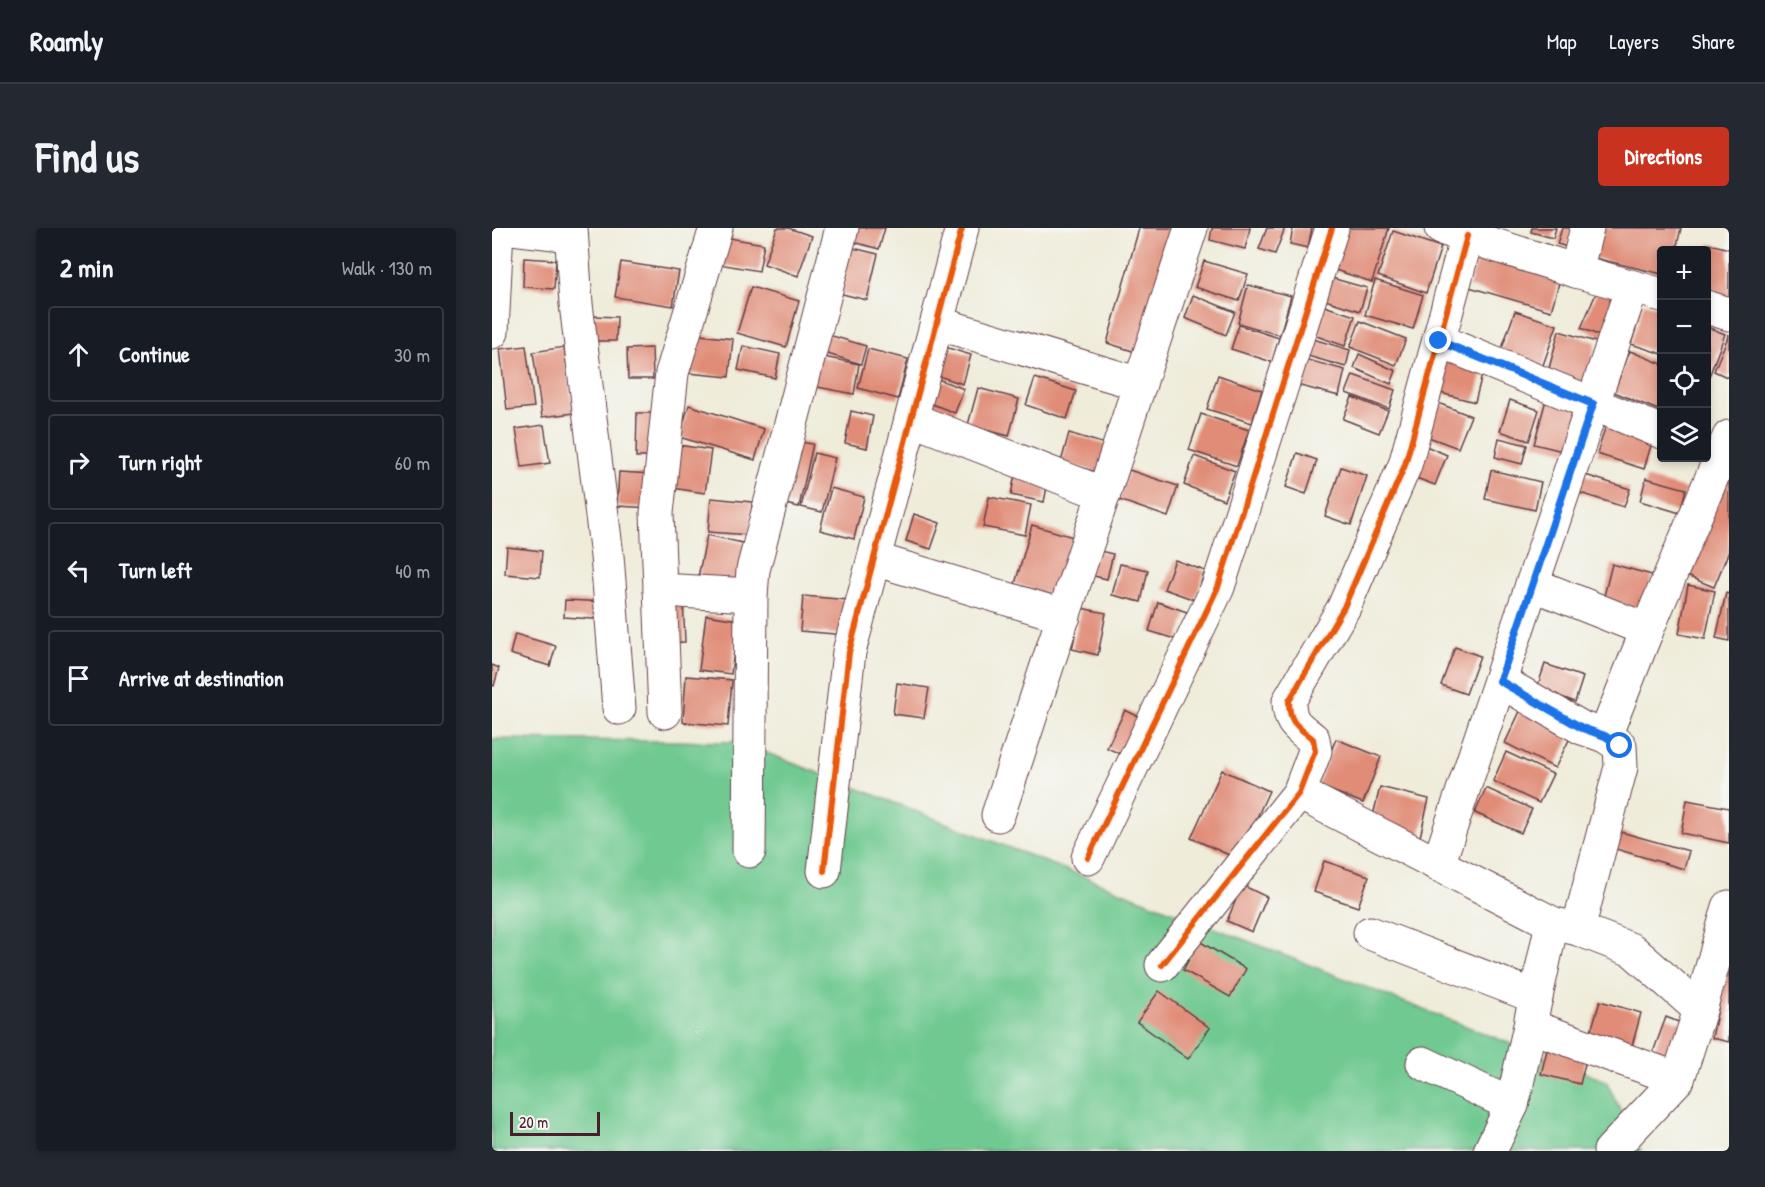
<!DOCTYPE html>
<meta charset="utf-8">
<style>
:root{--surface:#171b24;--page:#242831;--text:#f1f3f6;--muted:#9ea1a6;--line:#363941;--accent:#c8321e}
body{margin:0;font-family:"Patrick Hand",sans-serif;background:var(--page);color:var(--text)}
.controls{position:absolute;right:18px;top:18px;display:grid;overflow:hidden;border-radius:6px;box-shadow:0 3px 9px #0003}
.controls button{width:54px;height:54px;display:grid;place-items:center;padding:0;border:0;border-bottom:2px solid var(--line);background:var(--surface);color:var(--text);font:30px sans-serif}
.scale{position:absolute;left:18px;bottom:15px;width:90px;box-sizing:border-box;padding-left:6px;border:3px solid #4a1f2b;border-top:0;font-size:16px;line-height:21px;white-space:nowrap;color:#4a1f2b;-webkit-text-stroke:4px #f6f6f2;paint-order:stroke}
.stop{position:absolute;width:18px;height:18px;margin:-14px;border:4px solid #1a73e8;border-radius:50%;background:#fff}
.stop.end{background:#1a73e8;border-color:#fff;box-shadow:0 2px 6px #0008}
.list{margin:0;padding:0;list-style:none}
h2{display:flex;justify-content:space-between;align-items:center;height:78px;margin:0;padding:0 24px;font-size:26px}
h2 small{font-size:20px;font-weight:400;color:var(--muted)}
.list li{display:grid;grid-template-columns:39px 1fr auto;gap:18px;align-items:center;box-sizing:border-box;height:96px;margin:0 12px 12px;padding:0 12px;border:2px solid var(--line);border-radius:6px}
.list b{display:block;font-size:22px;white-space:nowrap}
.list em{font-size:20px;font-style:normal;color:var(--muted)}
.icon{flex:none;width:33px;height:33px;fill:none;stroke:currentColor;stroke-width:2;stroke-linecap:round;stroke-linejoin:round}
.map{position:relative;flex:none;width:1237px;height:923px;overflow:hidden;border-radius:6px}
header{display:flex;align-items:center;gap:36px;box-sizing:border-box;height:84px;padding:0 30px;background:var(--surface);border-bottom:2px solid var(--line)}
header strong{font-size:28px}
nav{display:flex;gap:33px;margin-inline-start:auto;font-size:21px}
.intro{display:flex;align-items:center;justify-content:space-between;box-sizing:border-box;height:144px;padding:0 36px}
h1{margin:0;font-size:42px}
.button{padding:15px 27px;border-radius:6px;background:var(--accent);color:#fff;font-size:21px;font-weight:700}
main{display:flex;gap:36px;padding:0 36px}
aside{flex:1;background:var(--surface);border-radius:6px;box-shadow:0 3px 9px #0003}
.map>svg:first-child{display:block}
.green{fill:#6fc990;stroke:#5c745e;stroke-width:1.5}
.building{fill:#e08c77}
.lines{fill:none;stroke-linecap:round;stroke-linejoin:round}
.minor-casing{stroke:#633e45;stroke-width:35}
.minor{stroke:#fff;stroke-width:33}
.cycleway-casing{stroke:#f6f6f2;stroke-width:10}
.cycleway{stroke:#e8590c;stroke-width:6}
.route{stroke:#1a73e8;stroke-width:8}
</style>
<header>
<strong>Roamly</strong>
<nav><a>Map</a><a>Layers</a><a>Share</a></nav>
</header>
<div class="intro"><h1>Find us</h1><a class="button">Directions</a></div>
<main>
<aside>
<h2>2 min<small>Walk · 130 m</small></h2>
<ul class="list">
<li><svg class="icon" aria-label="ahead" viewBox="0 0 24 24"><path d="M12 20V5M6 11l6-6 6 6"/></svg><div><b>Continue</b></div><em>30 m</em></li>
<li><svg class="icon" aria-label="right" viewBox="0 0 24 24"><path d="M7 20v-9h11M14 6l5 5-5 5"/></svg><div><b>Turn right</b></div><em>60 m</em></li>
<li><svg class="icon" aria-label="left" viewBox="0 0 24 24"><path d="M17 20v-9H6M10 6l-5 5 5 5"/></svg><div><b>Turn left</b></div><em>40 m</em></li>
<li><svg class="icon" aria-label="arrive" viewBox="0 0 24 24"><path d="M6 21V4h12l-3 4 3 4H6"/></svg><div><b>Arrive at destination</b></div></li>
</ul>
</aside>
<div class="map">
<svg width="1237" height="923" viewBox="0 0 1237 923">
<rect width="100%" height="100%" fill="#f6f6f2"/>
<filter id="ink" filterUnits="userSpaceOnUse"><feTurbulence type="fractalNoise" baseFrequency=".0167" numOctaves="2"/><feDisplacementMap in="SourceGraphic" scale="12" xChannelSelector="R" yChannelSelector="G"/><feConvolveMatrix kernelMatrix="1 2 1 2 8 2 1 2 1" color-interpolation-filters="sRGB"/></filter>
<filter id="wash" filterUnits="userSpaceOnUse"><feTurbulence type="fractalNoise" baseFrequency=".008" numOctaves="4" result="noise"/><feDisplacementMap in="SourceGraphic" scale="24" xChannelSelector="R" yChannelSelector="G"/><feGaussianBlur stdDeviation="1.35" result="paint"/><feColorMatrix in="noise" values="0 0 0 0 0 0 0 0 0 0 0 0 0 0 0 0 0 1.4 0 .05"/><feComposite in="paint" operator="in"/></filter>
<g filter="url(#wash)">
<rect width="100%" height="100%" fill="#efecda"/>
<path class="green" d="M0 511 247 514 1114 853 1149 923H0Z"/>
<g id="blocks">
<g class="building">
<path d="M285 0H296L320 8 306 48 272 36Z"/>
<path d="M354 0H393L387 21 351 11Z"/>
<path d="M647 0H685L650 126 615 115Z"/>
<path d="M720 0H758L753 21 718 12Z"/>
<path d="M775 0H793L783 26 767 21Z"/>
<path d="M801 0H820L816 20 798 16Z"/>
<path d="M853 0H897L880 54 840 41Z"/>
<path d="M1040 0H1064L1061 10 1039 4Z"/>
<path d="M1070 0H1082L1075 19 1065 16Z"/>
<path d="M1110 0H1189L1184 22H1170V46L1102 30Z"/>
<path d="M901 3 949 19 934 65 886 48Z"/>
<path d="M226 8 272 16 267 43 221 35Z"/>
<path d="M1218 16 1237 21V71L1215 65V30Z"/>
<path d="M349 17 386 26 375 72 338 63Z"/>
<path d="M989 17 1071 41 1059 83 977 59Z"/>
<path d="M32 30 64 32 62 61 31 59Z"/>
<path d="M712 33 756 46 747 73 703 59Z"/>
<path d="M129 34 187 43 181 78 123 69Z"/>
<path d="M836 49 875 60 868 83 830 71Z"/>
<path d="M883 52 931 67 921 101 873 87Z"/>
<path d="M1109 54 1131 64 1111 109 1089 100Z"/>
<path d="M756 57 799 68 788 107 746 95Z"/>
<path d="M259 59 307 73 294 119 245 105Z"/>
<path d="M701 67 743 84 734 107 693 90Z"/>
<path d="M1152 75 1170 80V126L1139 116Z"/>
<path d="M826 76 863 88 853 118 816 105Z"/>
<path d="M1023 83 1065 97 1050 140 1008 126Z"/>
<path d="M101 88 125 89 124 113H100Z"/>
<path d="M868 93 914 111 904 137 858 119Z"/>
<path d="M747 97 787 110 780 134 739 121Z"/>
<path d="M1215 99 1233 106 1215 154Z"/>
<path d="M1067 103 1104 114 1093 159 1055 148Z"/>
<path d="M327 104 374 118 369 136 322 122Z"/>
<path d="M200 106 241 111 237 149 196 145Z"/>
<path d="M1237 106V150L1222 143Z"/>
<path d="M814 109 858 122 854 139 809 126Z"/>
<path d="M443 116 479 127 471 156 434 144Z"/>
<path d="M34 118 42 179 15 182 8 121Z"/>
<path d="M251 118 288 126 283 150 246 142Z"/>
<path d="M72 119 82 185 50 189 41 124Z"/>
<path d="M160 120 161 151H136L135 121Z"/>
<path d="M376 121 416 131 406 171 366 160Z"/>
<path d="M1138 123 1170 136V173L1166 182 1122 164Z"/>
<path d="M867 126 904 143 899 156 862 140Z"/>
<path d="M946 127 992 139 983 174 937 162Z"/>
<path d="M326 128 367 136 362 166 320 158Z"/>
<path d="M808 130 853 142 847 168 801 156Z"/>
<path d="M435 147 472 161 463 185 425 170Z"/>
<path d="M726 147 770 162 760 195 715 181Z"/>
<path d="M861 147 903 162 897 181 854 165Z"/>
<path d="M543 150 584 163 575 191 534 177Z"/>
<path d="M486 160 527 171 517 208 476 197Z"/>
<path d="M1055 168 1092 178 1079 225 1042 216Z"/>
<path d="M860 169 896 183 887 205 851 191Z"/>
<path d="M936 171 979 188 966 220 923 204Z"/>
<path d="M1018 172 1047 182 1037 213 1008 203Z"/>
<path d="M197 177 272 201 263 232 187 209Z"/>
<path d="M359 183 381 188 375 220 353 215Z"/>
<path d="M145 185H163V229H144Z"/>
<path d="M709 186 757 202 745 238 697 222Z"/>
<path d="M52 197 58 235 30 239 24 201Z"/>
<path d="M1114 197 1161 211 1152 241 1105 226Z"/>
<path d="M577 205 616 217 608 245 569 234Z"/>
<path d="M1007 210 1035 217 1030 236 1003 229Z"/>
<path d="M297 212 321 216 307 279 284 274Z"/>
<path d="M929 216 955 227 943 257 916 247Z"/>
<path d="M186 217 219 222 213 265 180 260Z"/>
<path d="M322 225 343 230 330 284 309 279Z"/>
<path d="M805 225 825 232 814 266 794 259Z"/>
<path d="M702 228 743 243 732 272 692 257Z"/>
<path d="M849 239 875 248 859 297 833 288Z"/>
<path d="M524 241 557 249 552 274 519 267Z"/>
<path d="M637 242 686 258 676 289 627 272Z"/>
<path d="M999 242 1049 254 1043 282 993 271Z"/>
<path d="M1237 242V323L1222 359 1190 346Z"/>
<path d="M127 244 160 246 159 280 125 278Z"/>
<path d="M1087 245 1138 261 1132 279 1082 263Z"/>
<path d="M1154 250 1194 261 1188 285 1148 273Z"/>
<path d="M339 260 372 269 362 311 328 302Z"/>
<path d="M497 269 539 277 533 307 491 299Z"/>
<path d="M219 270 260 274 258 307 216 304Z"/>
<path d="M422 286 448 295 439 321 414 313Z"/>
<path d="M540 297 581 309 564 368 523 356Z"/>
<path d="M215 307 264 318 254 360 206 349Z"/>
<path d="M15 319 50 323 48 349 13 346Z"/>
<path d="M595 320 621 326 615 351 589 345Z"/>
<path d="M683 332 713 343 703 372 672 361Z"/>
<path d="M628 336 656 342 649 374 620 367Z"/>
<path d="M1120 336 1160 347 1152 382 1111 372Z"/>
<path d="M1196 357 1223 363 1213 411 1187 406Z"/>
<path d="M1234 365 1237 366V413L1224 410Z"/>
<path d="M311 368 357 372 354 407 308 403Z"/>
<path d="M191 369 193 414 173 415 172 370Z"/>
<path d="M73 372 116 374 115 392 72 389Z"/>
<path d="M666 374 695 384 686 412 657 403Z"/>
<path d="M589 380 614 385 606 427 580 421Z"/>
<path d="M214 387 246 392 239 446 207 442Z"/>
<path d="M23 406 64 418 58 438 18 426Z"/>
<path d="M963 419 988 428 974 466 949 457Z"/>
<path d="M1053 436 1091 449 1083 474 1045 460Z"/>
<path d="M0 437 7 440 2 458 0 457Z"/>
<path d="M194 448 240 452 236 498 191 494Z"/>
<path d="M405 455 437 460 432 490 401 486Z"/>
<path d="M1032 475 1083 500 1063 540 1013 515Z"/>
<path d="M633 482 656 493 639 531 615 520Z"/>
<path d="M844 511 889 529 871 575 825 557Z"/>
<path d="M1014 524 1061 546 1047 575 1001 553Z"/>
<path d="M730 542 777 563 746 631 699 610Z"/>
<path d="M888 559 937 571 928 609 879 596Z"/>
<path d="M994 560 1040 581 1029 605 983 585Z"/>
<path d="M1195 572 1237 580V615L1189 605Z"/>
<path d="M1129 604 1197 623 1192 641 1124 621Z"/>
<path d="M832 633 877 648 866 679 822 664Z"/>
<path d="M750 657 775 669 760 704 735 693Z"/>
<path d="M707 713 754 741 738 769 691 742Z"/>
<path d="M1236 732 1237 733V814L1220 810Z"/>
<path d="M667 763 718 800 696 831 645 794Z"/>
<path d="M1108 773 1149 785 1140 818 1098 806Z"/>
<path d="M1174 789 1199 799 1185 836 1160 827Z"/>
<path d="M1057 814 1096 824 1088 856 1049 846Z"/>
</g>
</g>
</g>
<g filter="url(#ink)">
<use href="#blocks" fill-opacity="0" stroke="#633e45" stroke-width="1.5"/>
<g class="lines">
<defs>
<g id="minor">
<path d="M20 0 79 7"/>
<path d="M79 0 84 76 115 328 127 480"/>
<path d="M949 0 1084 43 1170 67"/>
<path d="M1084 43 1095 0"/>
<path d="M1214 79 1237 86"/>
<path d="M445 95 648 156"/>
<path d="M0 104 5 0"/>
<path d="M947 113 1170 204"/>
<path d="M419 191 612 266"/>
<path d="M382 331 572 388"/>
<path d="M1040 356 1155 402"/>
<path d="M168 362 259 367"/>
<path d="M1008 453 1090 500 1113 508"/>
<path d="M173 484 165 285 180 145 224 0"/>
<path d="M807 565 1060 695 1044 769"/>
<path d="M506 587 699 0"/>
<path d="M257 623 259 367 261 342 350 0"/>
<path d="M596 630 726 359 840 0"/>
<path d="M946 637 1140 59"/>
<path d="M332 643 357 424 470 0"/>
<path d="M1063 696 1086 701 1140 722 1208 782"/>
<path d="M1086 701 1129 539 1128 518 1113 508 1155 402 1237 209"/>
<path d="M878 705 1044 769 1039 791"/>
<path d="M670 737 807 565 823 523 821 511C805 498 797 495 797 473L852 379 913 237 975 8"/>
<path d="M931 835 1020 877"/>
<path d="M998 923 1020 877 1038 798 1186 851"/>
<path d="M1118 923 1186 851 1208 782 1237 679"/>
</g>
</defs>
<use href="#minor" class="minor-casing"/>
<use href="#minor" class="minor"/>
<defs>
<g id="cycleway">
<path d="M596 630 726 359 840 0"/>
<path d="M332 643 357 424 470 0"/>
<path d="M670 737 807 565 823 523 821 511C805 498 797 495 797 473L852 379 913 237 975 8"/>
</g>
</defs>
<use href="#cycleway" class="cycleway-casing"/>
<use href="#cycleway" class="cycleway"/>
</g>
</g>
<g class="lines" filter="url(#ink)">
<path class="route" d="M947 113 1101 176 1008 453 1090 500 1113 508 1128 518"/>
</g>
</svg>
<div class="controls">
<button>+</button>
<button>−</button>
<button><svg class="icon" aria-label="locate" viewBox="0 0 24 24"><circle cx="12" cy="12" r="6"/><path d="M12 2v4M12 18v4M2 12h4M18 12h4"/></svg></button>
<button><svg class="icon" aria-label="layers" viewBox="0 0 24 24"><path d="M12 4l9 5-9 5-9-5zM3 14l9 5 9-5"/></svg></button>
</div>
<div class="scale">20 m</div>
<div class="stop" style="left:1128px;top:518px"></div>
<div class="stop end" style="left:947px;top:113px"></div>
</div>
</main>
